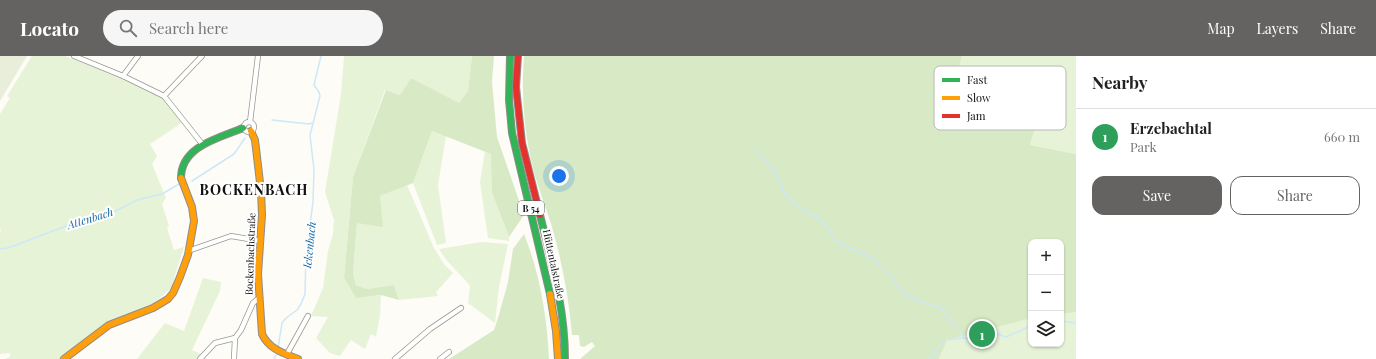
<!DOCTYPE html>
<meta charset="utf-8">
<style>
:root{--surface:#fff;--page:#f6f6f6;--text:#222;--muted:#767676;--line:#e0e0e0;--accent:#646362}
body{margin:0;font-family:"Playfair Display",serif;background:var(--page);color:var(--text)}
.controls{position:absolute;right:12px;bottom:12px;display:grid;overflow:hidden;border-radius:8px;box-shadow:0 1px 3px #0004}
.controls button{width:36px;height:36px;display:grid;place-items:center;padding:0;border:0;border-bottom:1px solid var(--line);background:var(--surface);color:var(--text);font:20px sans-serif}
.you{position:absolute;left:559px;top:120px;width:14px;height:14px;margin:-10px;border:3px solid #fff;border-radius:50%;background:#1a73e8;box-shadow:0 0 0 6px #1a73e833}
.badge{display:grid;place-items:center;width:26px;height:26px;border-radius:50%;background:var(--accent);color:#fff;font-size:13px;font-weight:700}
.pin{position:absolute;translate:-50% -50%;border:2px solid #fff;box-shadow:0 1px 4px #0006}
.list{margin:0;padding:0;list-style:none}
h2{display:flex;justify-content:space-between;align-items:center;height:52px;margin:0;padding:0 16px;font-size:17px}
h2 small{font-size:13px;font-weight:400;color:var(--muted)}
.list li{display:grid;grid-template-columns:26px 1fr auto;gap:12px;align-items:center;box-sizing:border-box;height:56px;padding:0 16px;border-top:1px solid var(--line)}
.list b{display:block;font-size:15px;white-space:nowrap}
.list p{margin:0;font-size:13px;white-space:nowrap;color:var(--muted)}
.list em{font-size:13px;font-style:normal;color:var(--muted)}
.actions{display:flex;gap:8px;padding:12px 16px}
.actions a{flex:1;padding:9px 0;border:1px solid var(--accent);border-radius:12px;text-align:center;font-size:14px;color:var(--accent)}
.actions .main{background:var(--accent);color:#fff}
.icon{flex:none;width:22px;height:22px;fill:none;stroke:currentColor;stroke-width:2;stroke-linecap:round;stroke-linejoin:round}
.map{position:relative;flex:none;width:1076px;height:303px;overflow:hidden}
header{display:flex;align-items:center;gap:24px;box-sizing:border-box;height:56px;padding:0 20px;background:var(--accent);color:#fff}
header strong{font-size:19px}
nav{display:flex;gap:22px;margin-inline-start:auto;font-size:14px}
.search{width:280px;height:36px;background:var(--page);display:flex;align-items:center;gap:10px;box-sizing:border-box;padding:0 14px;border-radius:22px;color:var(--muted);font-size:15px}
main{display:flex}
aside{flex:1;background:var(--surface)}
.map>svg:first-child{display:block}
.green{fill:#e7f3d7}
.forest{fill:#d8eac5}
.cemetery{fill:#e9eedb}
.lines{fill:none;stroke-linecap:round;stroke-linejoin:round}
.stream{stroke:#cde8f7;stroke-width:1.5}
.street-casing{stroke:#979795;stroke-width:6}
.fast-casing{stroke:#8e8d8b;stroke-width:8}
.slow-casing{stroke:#8e8d8b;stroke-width:8}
.jam-casing{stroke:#8e8d8b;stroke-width:8}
.street{stroke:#fffffe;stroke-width:4.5}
.fast{stroke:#30b455;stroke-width:6}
.slow{stroke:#ff9f0a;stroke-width:6}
.jam{stroke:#e5322d;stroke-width:6}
.labels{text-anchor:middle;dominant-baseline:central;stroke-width:4;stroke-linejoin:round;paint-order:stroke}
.shield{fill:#fff;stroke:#585858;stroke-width:1}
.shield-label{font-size:9px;font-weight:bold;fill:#111}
.street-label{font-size:10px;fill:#111;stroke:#fff}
.water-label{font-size:11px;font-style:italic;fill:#1768a6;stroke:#fff}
.district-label{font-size:14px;font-weight:bold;letter-spacing:1px;fill:#111;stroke:#fff}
.key{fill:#fff;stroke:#b8b8b8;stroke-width:1}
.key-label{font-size:11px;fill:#111}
</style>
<header>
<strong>Locato</strong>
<div class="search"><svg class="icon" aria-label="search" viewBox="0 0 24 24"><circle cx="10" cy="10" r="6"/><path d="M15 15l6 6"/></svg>Search here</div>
<nav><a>Map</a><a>Layers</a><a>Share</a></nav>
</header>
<main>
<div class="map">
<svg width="1076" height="303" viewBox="0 0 1076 303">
<rect width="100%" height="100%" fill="#fdfcf7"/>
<g class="green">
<path d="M32 0H65L123 23 165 43 183 66 150 88 157 100 152 108 166 142 162 148 169 170 167 172 174 194 184 191 171 232 161 241 152 248 108 267 61 303H5L10 301V297L0 298V176L1 175 0 172V58L10 42 7 40Z"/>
<path d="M344 0H472L468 36 459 48 411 22 400 39 385 34 353 121 344 222 356 242 381 239 380 259 376 281 371 278 365 293 351 284 340 300 330 297 316 282 328 261 311 260 323 232 328 195 333 178 334 164 325 136 341 38Z"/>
<path d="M962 0H1076V98L1030 89 1037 65 952 38Z"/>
<path d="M432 75 446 80 438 129 446 187 437 189 413 127Z"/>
<path d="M485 95 492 98V137L509 181V185L488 182 480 126Z"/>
<path d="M407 129 434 192 444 208 453 217 436 236 438 240 399 244 394 229 367 233 356 229 353 217 357 167 380 140Z"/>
<path d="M481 186 508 188 499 231 495 267 468 247 470 230C460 217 447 207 439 193Z"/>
<path d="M203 222 221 226 220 235 192 294 201 298 199 303H137L165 267 184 275Z"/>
<path d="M1076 244V303H939L942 296 898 303 1031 252V288H1061V246Z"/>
</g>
<g class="forest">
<path d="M472 0H494L492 26 497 81 524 159 509 181 492 137 491 98 432 75 413 127 380 140 383 171 357 167 353 217 356 229 367 233 394 229 399 244 381 239 356 242 344 222 353 121 386 34 400 39 411 22 459 47 468 35Z"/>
<path d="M524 0H962L952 38 1037 65 1030 89 1076 98V256L1061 258V186H1031V262L947 284 939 303H580L595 290 592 286 584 291 580 290 579 279H572C569 242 562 206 552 171 546 151 538 132 533 112 524 76 521 37 524 0Z"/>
<path d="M524 178C540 218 547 260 549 303H449L494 274 498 262 508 226 513 193Z"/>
</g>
<path class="cemetery" d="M0 0H27L0 45Z"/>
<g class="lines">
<g class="stream">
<path d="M272 64 309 68 312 67"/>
<path d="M755 94 776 117 785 139 804 154 817 161 829 174 836 185 874 203 908 240 929 249 940 251 956 271"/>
<path d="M192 125 234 98 245 82"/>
<path d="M0 193 8 192 74 167 114 156 137 144 162 138 179 128"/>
<path d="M1061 265 1076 267"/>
<path d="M960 277 964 282"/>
<path d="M278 292 282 267 286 262 297 254 301 248 305 238 306 198 313 146 314 114 310 79 320 40 319 36 314 29 321 0"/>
<path d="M274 303 277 297"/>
<path d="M929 303 936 297 938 290 947 284 964 282 982 284 990 275 1006 281 1031 270"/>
</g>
<defs>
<g id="street">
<path d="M74 0 123 20 164 40 203 89"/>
<path d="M123 20 138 0"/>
<path d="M164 40 202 0"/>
<circle cx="249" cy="71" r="5"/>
<path d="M250 66 258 0"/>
<path d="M188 195 231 180 261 185"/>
<path d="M287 298 308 260"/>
<path d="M200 303 215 287 235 282 241 274 253 247 259 242"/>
<path d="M234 303 235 282"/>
<path d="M395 303 430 273 461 252"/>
<path d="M440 303 449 296"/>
</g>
<g id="fast">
<path d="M510 0 509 44 512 77 550 238"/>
<path d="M181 122C181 90 219 82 243 72"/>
<path d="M540 159C552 208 565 252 565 303"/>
</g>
<g id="slow">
<path d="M251 75 255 84 261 135 262 159 258 218 262 278C269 293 283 297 298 303"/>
<path d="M550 238 556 275 558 303"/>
<path d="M64 303 109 269 153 252 168 243 173 237 180 221 188 199 194 165 192 151 181 122"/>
</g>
<path id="jam" d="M518 0 516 31 522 87 540 159"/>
</defs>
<use href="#street" class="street-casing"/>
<use href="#fast" class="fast-casing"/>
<use href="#slow" class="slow-casing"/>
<use href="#jam" class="jam-casing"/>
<use href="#street" class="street"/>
<use href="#fast" class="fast"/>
<use href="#slow" class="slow"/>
<use href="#jam" class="jam"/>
</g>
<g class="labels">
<rect class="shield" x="518" y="145" width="26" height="14" rx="3"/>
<g class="shield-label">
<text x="531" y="152">B 54</text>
</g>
<g class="street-label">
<text transform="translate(250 198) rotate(-88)">Bockenbachstraße</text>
<text transform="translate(554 208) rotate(78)">Hüttentalstraße</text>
</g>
<g class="water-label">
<text transform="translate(90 162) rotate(-17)">Attenbach</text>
<text transform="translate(309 189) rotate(-84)">Ickenbach</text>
</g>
<g class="district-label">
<text x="254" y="133">BOCKENBACH</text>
</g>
</g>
<rect x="934" y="10" width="132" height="64" rx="6" class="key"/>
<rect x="942" y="22" width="18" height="4" fill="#30b455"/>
<rect x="942" y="40" width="18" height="4" fill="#ff9f0a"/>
<rect x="942" y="58" width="18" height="4" fill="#e5322d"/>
<g class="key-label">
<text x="967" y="28">Fast</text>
<text x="967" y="46">Slow</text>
<text x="967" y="64">Jam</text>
</g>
</svg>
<div class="controls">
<button>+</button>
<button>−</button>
<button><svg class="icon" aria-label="layers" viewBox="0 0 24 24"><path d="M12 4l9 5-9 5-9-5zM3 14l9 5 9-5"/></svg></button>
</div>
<div class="you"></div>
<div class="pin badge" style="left:982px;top:278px;background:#2e9e5b">1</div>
</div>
<aside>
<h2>Nearby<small></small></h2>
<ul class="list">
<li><span class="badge" style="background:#2e9e5b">1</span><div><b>Erzebachtal</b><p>Park</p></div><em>660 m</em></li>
</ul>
<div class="actions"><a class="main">Save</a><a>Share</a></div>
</aside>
</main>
